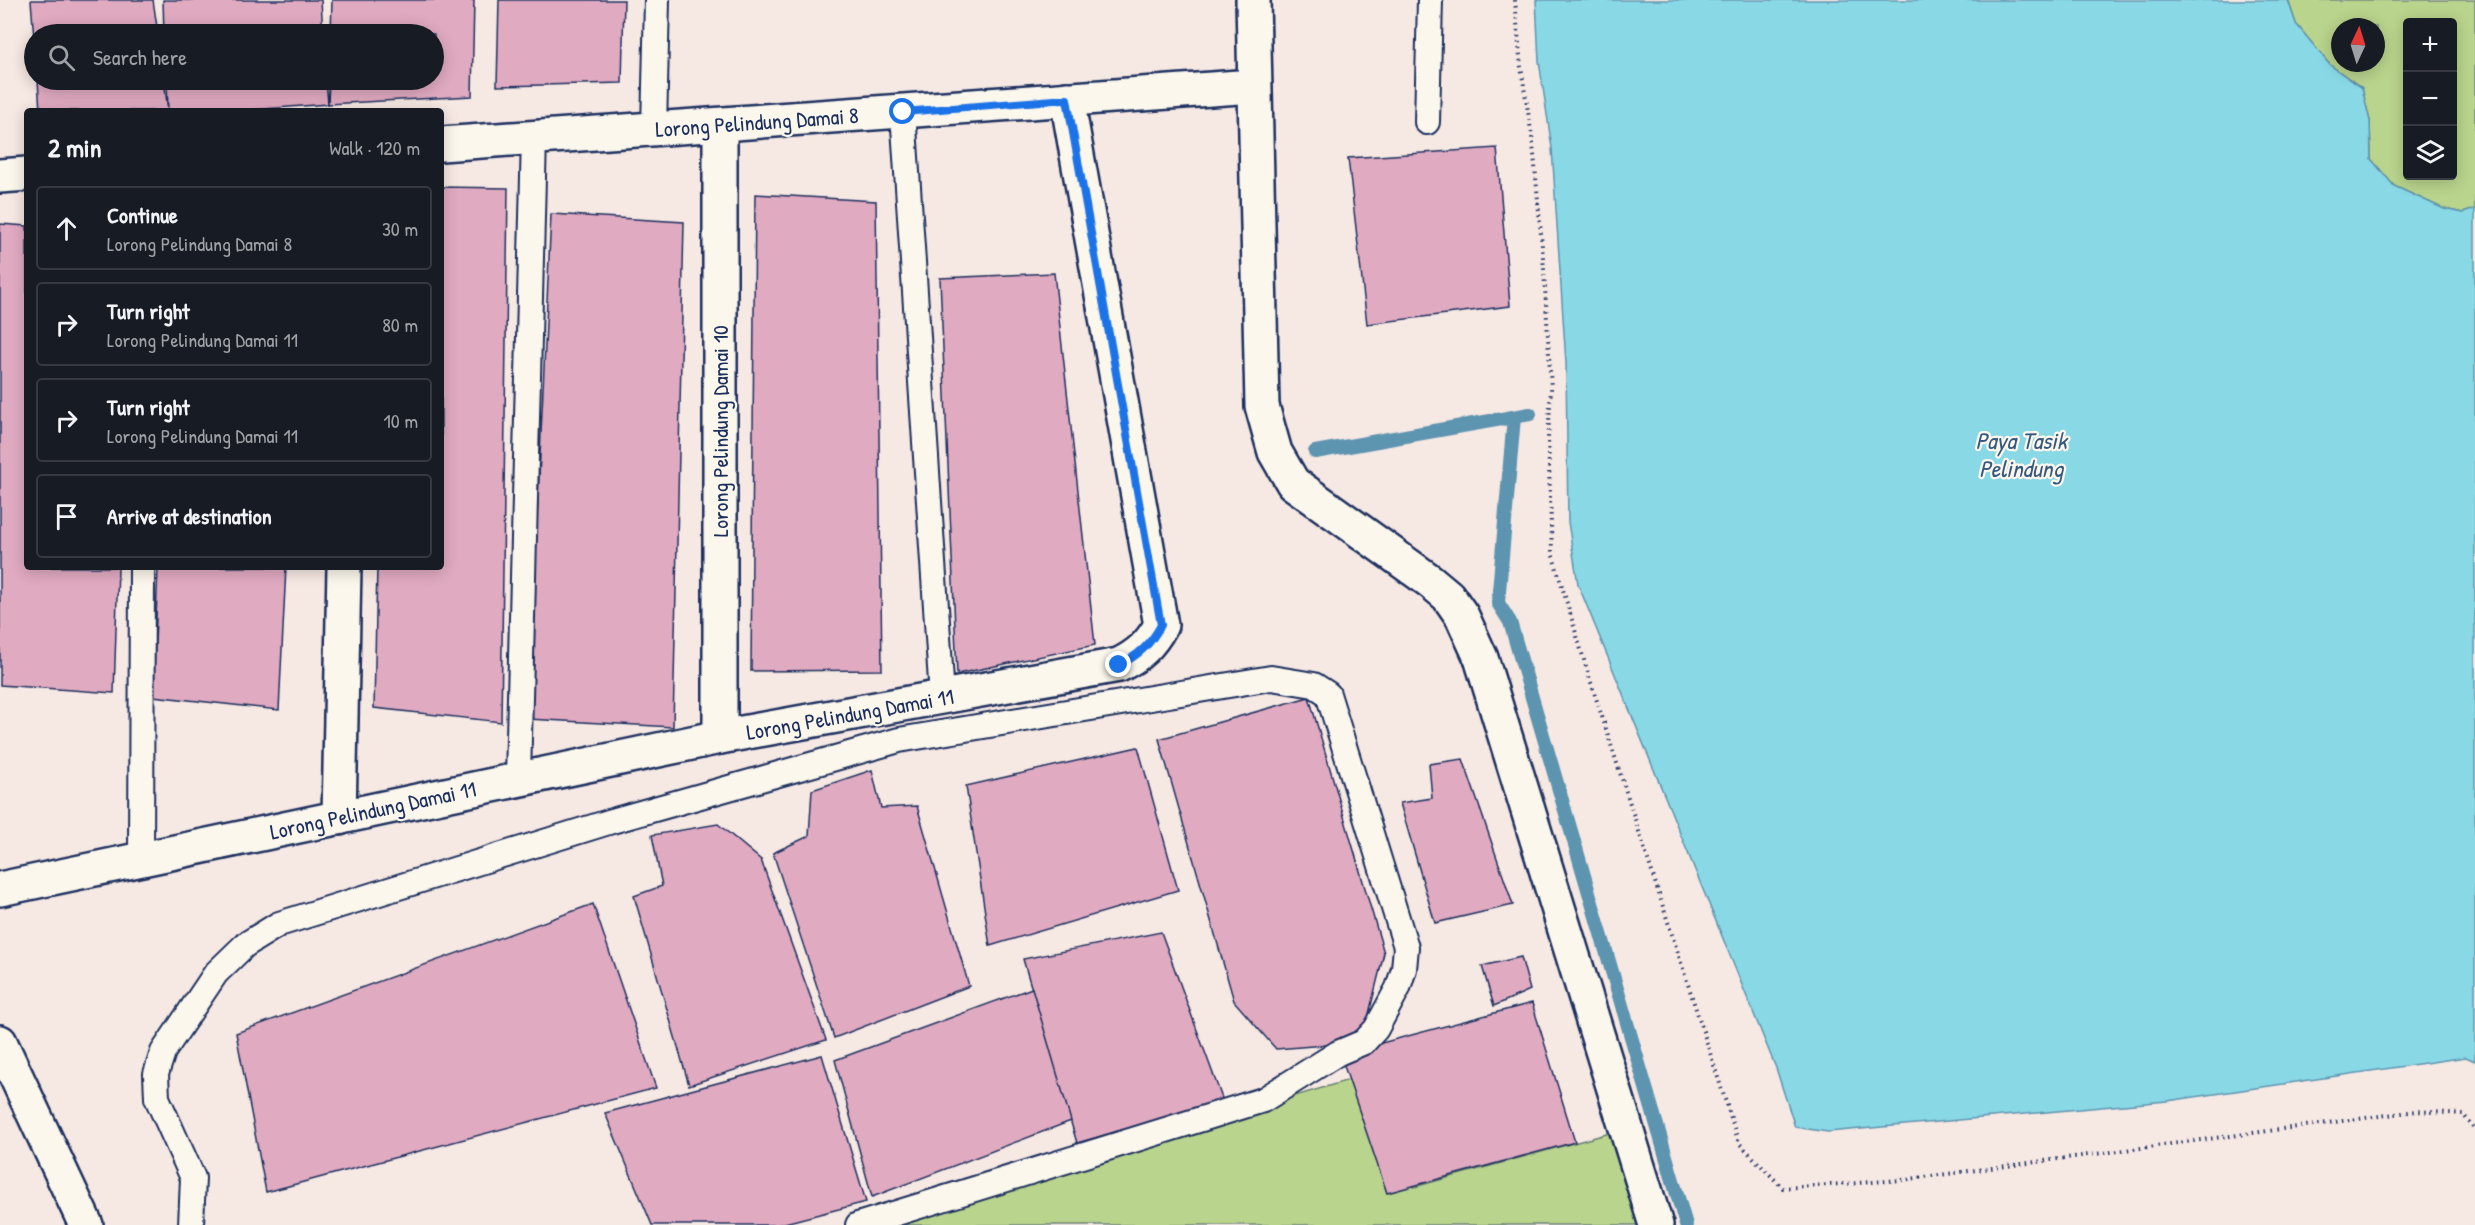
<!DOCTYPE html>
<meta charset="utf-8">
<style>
:root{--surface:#171b24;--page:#242831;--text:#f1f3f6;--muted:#9ea1a6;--line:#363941}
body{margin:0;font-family:"Patrick Hand",sans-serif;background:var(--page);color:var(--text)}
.controls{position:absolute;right:18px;top:18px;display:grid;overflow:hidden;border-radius:6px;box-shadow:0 3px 15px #0003}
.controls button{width:54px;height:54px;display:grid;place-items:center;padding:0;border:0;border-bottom:2px solid var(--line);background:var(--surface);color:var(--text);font:30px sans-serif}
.compass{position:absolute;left:2331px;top:18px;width:54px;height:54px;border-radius:50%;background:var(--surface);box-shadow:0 3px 15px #0003;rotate:4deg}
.stop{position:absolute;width:18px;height:18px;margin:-14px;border:4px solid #1a73e8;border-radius:50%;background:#fff}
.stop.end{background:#1a73e8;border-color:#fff;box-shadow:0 2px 6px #0008}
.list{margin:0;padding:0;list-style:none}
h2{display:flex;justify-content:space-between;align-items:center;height:78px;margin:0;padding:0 24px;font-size:26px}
h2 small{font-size:20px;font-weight:400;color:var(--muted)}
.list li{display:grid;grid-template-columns:39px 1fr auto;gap:18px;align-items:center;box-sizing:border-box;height:84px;margin:0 12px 12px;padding:0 12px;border:2px solid var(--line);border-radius:6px}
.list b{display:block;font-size:22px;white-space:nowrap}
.list p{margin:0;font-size:20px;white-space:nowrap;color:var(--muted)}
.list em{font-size:20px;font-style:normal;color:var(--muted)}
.icon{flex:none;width:33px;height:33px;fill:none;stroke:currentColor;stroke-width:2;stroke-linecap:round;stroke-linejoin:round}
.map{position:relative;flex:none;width:2475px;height:1225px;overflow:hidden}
.search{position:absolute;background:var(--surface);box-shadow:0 3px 15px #0003;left:24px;top:24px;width:420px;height:66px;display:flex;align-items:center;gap:15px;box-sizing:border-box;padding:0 21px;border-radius:33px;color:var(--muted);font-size:22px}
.panel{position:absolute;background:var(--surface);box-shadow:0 3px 15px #0003;left:24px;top:108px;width:420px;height:462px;border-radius:6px}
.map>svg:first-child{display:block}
.green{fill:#b9d48c;stroke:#6a8275;stroke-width:1.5;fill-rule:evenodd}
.water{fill:#89d8e6;stroke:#5d94b0;stroke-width:1.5}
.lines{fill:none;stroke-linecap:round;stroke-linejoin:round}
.stream{stroke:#5d94b0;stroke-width:14}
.building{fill:#e0aac1;stroke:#1b2f5e;stroke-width:1.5}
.service-casing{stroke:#1b2f5e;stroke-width:28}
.minor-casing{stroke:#1b2f5e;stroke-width:38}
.path{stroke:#1b2f5e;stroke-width:4;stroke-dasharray:1.5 4.5;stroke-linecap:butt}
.service{stroke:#fbf7ec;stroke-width:24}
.minor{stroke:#fbf7ec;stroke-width:33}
.route{stroke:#1a73e8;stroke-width:8}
.labels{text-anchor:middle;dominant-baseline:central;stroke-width:4.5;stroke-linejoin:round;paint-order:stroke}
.street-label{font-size:22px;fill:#1b2f5e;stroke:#fbf7ec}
.water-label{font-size:24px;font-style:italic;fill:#365980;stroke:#fbf7ec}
</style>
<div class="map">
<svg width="2475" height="1225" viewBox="0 0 2475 1225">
<rect width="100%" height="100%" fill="#f6e8e3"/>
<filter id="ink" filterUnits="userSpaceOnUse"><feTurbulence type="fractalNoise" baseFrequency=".0167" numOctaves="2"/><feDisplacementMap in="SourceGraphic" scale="12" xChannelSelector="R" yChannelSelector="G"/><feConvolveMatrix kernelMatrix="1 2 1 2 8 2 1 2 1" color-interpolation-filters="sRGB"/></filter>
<g filter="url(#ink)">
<g class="green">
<path d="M2288 0H2475V209L2463 213 2444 209 2394 186 2371 159 2370 121 2362 88 2330 65 2296 24ZM2408 22H2452V176H2408ZM2340 27H2376V63H2340Z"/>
<path d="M1372 1073 1414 1187 1610 1133 1642 1225H867Z"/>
</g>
<path class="water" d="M1536 0H2288L2296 24 2330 65 2362 88 2370 121 2371 159 2394 186 2444 209 2463 213 2475 209V1061L2466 1057 2167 1101 1828 1132 1795 1127 1776 1068 1578 584 1568 522 1566 363 1552 148 1539 61Z"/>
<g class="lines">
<g class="stream">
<path d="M1514 417 1498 603 1510 622 1686 1225"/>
<path d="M1315 452 1530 414"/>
</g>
</g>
<g class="building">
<path d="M31 0H153L158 34H34V39Z"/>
<path d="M163 0H321L323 34H164Z"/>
<path d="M332 0H474L472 96 328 104 329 80H434V34H331Z"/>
<path d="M499 0H624L622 83 497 86Z"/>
<path d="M38 80H164L168 111H40Z"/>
<path d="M167 80H326L328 104 237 111H168Z"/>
<path d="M1497 148 1510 306 1367 324 1348 158Z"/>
<path d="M441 187 508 188 501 722 374 708 377 567H441Z"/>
<path d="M755 194 876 201 882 670 751 671Z"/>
<path d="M551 214 684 222 673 727 528 719Z"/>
<path d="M0 224 27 226V567H118L114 693 0 685Z"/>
<path d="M1054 273 1095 645 957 674 940 278Z"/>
<path d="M158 567H286L279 710 153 696Z"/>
<path d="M1309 697 1384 953 1362 1042 1276 1049 1234 1001 1159 739Z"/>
<path d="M1138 747 1178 890 990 946 966 786Z"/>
<path d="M1463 759 1513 905 1435 923 1400 803 1432 798 1429 764Z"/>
<path d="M872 770 881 808 917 806 969 986 834 1038 773 853 809 836 812 790Z"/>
<path d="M718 824 761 860 826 1040 689 1085 634 896 662 886 652 835Z"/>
<path d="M593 904 656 1088 266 1192 236 1033Z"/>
<path d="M1161 932 1223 1101 1077 1143 1023 959Z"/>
<path d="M1521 957 1530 990 1494 1006 1482 966Z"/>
<path d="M1032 988 1071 1121 872 1197 835 1060Z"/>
<path d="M1532 1003 1575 1142 1387 1193 1340 1054Z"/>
<path d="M822 1055 866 1202 777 1225H652L605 1113Z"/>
</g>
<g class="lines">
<defs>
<g id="service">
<path d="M903 112 942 697"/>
<path d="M1427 122 1430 0"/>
<path d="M654 129 657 0"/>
<path d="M518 778 534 137"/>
<path d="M141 860 142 567"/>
<path d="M191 1225 193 1178 157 1098 156 1074 163 1052 216 973 245 945 279 924 612 821 899 740 1271 678 1314 685 1328 694 1406 947 1404 969 1398 988 1376 1029 1364 1042 1338 1053 1263 1100 858 1225"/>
</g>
<g id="minor">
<path d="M1253 0 1262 406 1275 452 1293 483 1430 581 1448 596 1462 616 1481 658 1656 1225"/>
<path d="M720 125V737"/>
<path d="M441 144 1253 86"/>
<path d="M0 176 27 174"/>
<path d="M339 818 344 567"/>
<path d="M0 889 720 737 1119 665C1139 655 1150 645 1161 625L1067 99"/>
<path d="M0 1042 86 1225"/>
</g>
</defs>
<use href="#service" class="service-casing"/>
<use href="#minor" class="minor-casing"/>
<path class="path" d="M1515 0 1521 67 1533 143 1544 269 1551 389 1548 438 1552 553 1587 670 1739 1143 1783 1188 1902 1180 2417 1111 2463 1114 2475 1130"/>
<use href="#service" class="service"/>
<use href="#minor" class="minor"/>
</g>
</g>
<g class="lines" filter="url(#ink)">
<path class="route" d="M903 112 1067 99 1161 625C1150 645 1139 655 1119 665"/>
</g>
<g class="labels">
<g class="street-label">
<text transform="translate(757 122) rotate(-4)">Lorong Pelindung Damai 8</text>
<text transform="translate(720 431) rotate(-90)">Lorong Pelindung Damai 10</text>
<text transform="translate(850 714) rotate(-10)">Lorong Pelindung Damai 11</text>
<text transform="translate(373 810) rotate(-12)">Lorong Pelindung Damai 11</text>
</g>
<g class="water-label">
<text x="2021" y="440">Paya Tasik<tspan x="2021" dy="28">Pelindung</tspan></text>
</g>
</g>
</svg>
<div class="controls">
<button>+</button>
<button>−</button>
<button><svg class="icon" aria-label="layers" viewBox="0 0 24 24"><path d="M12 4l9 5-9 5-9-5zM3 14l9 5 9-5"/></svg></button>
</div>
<svg class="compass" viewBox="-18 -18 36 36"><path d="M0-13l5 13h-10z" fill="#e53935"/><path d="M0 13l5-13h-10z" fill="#9ea1a6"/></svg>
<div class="stop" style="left:903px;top:112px"></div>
<div class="stop end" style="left:1119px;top:665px"></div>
<div class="search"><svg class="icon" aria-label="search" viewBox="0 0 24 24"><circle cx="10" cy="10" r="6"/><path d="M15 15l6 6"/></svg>Search here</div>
<section class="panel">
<h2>2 min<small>Walk · 120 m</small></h2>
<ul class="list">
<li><svg class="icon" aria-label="ahead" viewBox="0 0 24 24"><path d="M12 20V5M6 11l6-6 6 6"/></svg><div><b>Continue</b><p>Lorong Pelindung Damai 8</p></div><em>30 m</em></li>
<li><svg class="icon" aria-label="right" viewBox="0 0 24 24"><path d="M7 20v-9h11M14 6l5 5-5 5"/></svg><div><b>Turn right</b><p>Lorong Pelindung Damai 11</p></div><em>80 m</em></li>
<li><svg class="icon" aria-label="right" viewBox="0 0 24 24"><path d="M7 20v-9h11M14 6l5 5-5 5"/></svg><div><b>Turn right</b><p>Lorong Pelindung Damai 11</p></div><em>10 m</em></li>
<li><svg class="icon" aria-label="arrive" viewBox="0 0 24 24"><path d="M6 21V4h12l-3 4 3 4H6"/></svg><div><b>Arrive at destination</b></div></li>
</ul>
</section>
</div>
